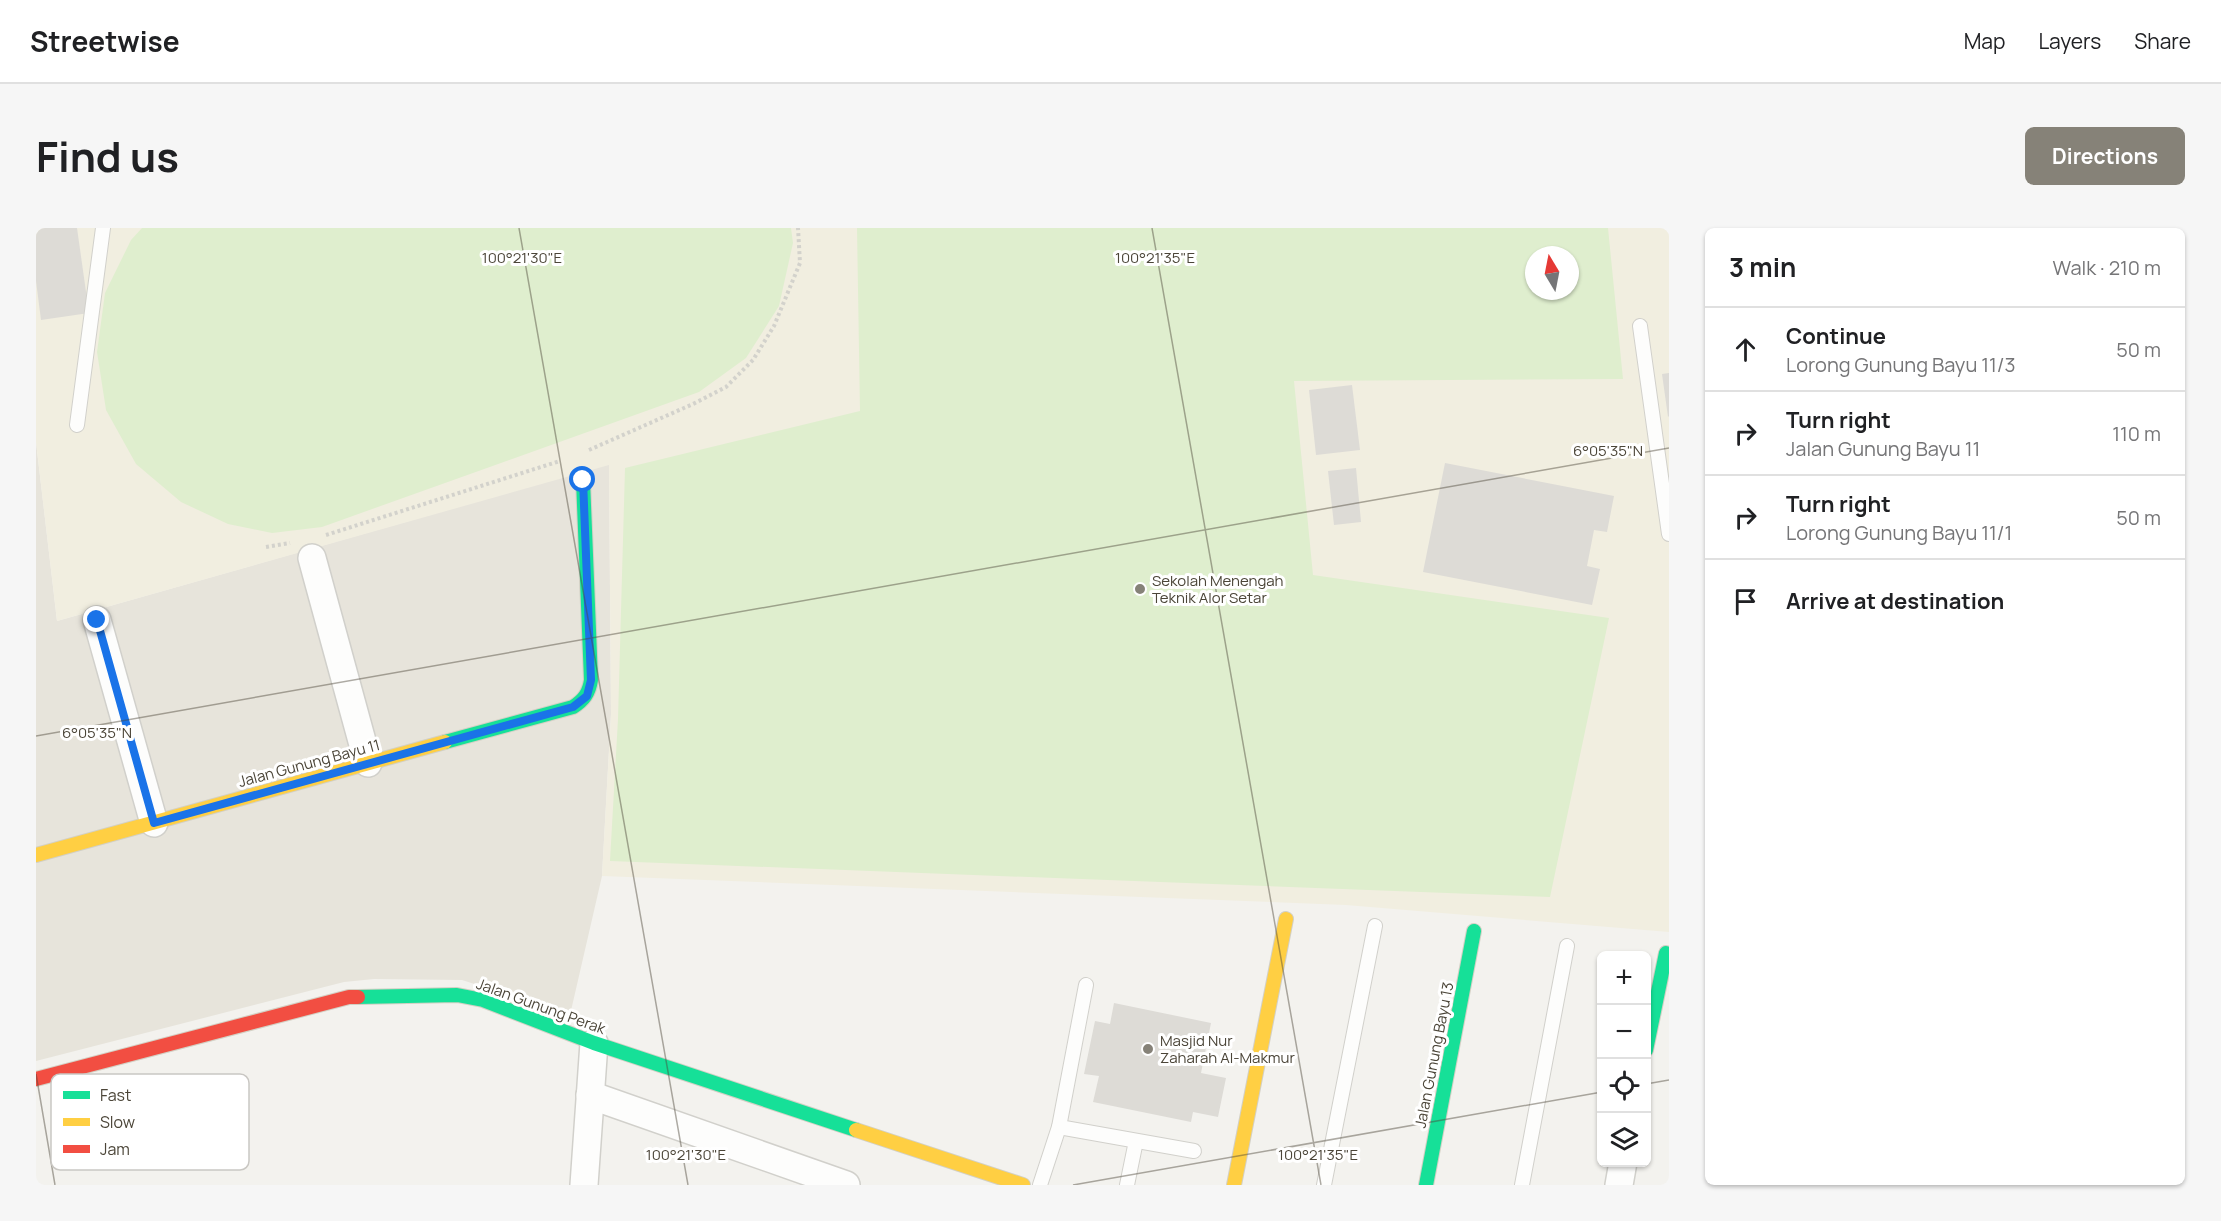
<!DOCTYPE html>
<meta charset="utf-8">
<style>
:root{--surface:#fff;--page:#f6f6f6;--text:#202124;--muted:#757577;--line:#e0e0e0;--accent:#868278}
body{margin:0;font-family:Manrope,sans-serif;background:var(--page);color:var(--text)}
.controls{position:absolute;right:18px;bottom:18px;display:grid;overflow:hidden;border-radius:9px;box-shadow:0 2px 4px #0004}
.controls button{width:54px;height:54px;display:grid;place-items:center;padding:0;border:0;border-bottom:2px solid var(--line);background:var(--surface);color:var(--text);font:30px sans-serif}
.compass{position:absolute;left:1489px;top:18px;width:54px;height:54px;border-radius:50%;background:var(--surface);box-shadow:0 2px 4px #0004;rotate:350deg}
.stop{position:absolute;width:18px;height:18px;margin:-14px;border:4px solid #1a73e8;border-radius:50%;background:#fff}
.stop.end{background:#1a73e8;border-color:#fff;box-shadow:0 2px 6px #0008}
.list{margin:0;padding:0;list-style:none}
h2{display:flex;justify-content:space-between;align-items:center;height:78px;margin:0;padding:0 24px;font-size:26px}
h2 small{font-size:20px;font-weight:400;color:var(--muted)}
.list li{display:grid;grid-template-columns:39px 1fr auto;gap:18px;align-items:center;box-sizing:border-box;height:84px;padding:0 24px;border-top:2px solid var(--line)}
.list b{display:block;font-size:22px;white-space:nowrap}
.list p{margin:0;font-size:20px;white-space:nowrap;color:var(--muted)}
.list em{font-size:20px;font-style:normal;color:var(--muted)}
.icon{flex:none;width:33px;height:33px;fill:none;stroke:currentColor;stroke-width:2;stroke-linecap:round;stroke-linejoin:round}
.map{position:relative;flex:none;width:1633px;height:957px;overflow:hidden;border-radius:9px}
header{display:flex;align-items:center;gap:36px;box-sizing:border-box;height:84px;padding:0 30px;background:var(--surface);border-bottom:2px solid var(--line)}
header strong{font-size:28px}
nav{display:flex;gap:33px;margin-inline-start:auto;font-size:21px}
.intro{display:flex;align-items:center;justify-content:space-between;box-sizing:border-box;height:144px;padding:0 36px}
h1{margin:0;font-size:42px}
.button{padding:15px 27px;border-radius:9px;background:var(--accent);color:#fff;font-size:21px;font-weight:700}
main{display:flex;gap:36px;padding:0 36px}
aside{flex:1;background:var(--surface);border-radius:9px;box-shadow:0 2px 4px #0004}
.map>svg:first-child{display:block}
.residential{fill:#e7e4db}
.education{fill:#f1eee0;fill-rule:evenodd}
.green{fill:#dfeece;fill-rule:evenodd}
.building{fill:#dddbd6}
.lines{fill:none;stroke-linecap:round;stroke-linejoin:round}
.lane-casing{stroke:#d1d0cb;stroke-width:16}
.street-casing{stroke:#d1d0cb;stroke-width:30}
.fast-casing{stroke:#d3d0c4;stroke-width:16}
.slow-casing{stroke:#d3d0c4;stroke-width:16}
.jam-casing{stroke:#d3d0c4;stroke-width:16}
.path{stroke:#d3d2cc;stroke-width:4;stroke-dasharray:3 3;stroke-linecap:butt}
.lane{stroke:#fdfdfc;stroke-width:14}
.street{stroke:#fdfdfc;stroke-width:27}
.fast{stroke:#16e098;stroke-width:14}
.slow{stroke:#ffcf43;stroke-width:14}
.jam{stroke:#f24e42;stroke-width:14}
.route{stroke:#1a73e8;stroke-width:8}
.ticks{fill:none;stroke:#4b4538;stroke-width:1.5;stroke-opacity:0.45}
.poi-dot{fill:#868278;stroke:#fff;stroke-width:2}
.labels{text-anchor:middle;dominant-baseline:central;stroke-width:6;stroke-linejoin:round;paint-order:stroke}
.poi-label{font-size:15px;fill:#4b4538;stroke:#fff;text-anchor:start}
.street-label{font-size:15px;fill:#4b4538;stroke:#fff}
.key{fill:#fff;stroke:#c9c7c3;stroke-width:1.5}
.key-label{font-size:16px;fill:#4b4538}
.ticks-label{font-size:15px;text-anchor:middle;fill:#4b4538;stroke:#fff;stroke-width:6;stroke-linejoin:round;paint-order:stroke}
</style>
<header>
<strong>Streetwise</strong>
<nav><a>Map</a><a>Layers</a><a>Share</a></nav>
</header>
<div class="intro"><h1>Find us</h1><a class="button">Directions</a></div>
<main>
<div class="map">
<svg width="1633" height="957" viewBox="0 0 1633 957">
<rect width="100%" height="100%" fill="#f3f2ee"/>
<path class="residential" d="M0 214 21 393 573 236 575 486 566 648 534 787 426 752 338 751 308 754 0 833Z"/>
<path class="education" d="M0 0H1633V704L1310 677 566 648 575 486 573 237 21 393 0 214ZM1498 27H1534V63H1498Z"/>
<g class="green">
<path d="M106 0H755L757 15 743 78 710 130 663 164 286 299 236 305 192 296 145 274 100 236 70 182 61 124 69 65 95 12Z"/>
<path d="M821 0H1572L1587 151 1258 153 1277 347 1573 390 1514 669 574 633 582 491 589 240 824 183ZM1498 27H1534V63H1498Z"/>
</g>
<g class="building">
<path d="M0 0H41L53 85 5 92 0 53Z"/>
<path d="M1633 145V188L1632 189 1626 146Z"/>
<path d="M1316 157 1324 222 1280 227 1273 162Z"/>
<path d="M1409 235 1578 268 1571 304 1558 302 1551 338 1564 341 1556 377 1387 344Z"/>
<path d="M1320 240 1325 294 1298 297 1292 243Z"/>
<path d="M1078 775 1175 795 1165 845 1190 850 1182 889 1157 884 1155 894 1057 874 1063 848 1048 846 1059 793 1074 796Z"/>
</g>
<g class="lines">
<defs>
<g id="lane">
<path d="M1604 98 1633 306"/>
<path d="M41 197 67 0"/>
<path d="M1023 899 1158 923"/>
<path d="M1004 957 1023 899 1050 757"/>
<path d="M1091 957 1100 913"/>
<path d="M1288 957 1339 698"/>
<path d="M1486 957 1531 718"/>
</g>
<g id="street">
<path d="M276 330 332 535"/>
<path d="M61 392 118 595"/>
<path d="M554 867 810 957"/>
<path d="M548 957 558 815"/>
<path d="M1583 957 1587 934"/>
</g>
<g id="fast">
<path d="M409 514 537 479C548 472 553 465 555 452L547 252"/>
<path d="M322 769 421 767 447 772 558 815 820 902"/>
<path d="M1610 822 1630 725"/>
<path d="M1390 957 1438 703"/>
</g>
<g id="slow">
<path d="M0 627 409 514"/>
<path d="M820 902 987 957"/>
<path d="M1198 957 1250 691"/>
</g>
<path id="jam" d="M0 851 313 769H322"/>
</defs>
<use href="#lane" class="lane-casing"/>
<use href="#street" class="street-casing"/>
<use href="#fast" class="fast-casing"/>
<use href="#slow" class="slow-casing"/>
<use href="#jam" class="jam-casing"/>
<g class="path">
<path d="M553 222 657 176 690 159 717 132 738 98 764 35 762 0"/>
<path d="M290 307 524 233"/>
<path d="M230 319 254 315"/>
</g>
<use href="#lane" class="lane"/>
<use href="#street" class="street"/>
<use href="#fast" class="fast"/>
<use href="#slow" class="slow"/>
<use href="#jam" class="jam"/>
</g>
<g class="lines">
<path class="route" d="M61 392 118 595 537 479 551 468 555 452 547 252"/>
</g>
<path class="ticks" d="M483 0 652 957M1116 0 1285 957M0 508 1633 220M0 846 19 957M1610 856 1633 852M1037 957 1566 864"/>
<g class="poi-dot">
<circle cx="1104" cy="361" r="6"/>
<circle cx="1112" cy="821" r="6"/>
</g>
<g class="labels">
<g class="poi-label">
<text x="1116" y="352">Sekolah Menengah<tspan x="1116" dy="17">Teknik Alor Setar</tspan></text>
<text x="1124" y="812">Masjid Nur<tspan x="1124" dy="17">Zaharah Al-Makmur</tspan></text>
</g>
<g class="street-label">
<text transform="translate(273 535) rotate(-15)">Jalan Gunung Bayu 11</text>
<text transform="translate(505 778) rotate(20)">Jalan Gunung Perak</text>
<text transform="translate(1398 827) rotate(-79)">Jalan Gunung Bayu 13</text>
</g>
</g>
<rect x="15" y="846" width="198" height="96" rx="9" class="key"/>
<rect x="27" y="863" width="27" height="8" fill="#16e098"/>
<rect x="27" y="890" width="27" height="8" fill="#ffcf43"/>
<rect x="27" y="917" width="27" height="8" fill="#f24e42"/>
<g class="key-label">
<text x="64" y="873">Fast</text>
<text x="64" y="900">Slow</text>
<text x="64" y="927">Jam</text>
</g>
<g class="ticks-label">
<text x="486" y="35">100°21'30"E</text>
<text x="1119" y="35">100°21'35"E</text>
<text x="1572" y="228">6°05'35"N</text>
<text x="61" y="510">6°05'35"N</text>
<text x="650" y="932">100°21'30"E</text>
<text x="1282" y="932">100°21'35"E</text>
</g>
</svg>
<div class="controls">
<button>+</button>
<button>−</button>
<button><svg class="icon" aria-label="locate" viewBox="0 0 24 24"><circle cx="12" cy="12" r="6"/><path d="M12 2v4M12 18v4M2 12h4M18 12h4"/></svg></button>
<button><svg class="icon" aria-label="layers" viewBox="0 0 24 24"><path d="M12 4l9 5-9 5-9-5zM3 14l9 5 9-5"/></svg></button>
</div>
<svg class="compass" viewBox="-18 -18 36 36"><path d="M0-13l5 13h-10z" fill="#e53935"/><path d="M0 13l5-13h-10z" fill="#757577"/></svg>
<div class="stop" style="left:547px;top:252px"></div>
<div class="stop end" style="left:61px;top:392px"></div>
</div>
<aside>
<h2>3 min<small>Walk · 210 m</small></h2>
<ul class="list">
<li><svg class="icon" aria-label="ahead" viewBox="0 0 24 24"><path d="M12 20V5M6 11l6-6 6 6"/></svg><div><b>Continue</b><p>Lorong Gunung Bayu 11/3</p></div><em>50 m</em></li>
<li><svg class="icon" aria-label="right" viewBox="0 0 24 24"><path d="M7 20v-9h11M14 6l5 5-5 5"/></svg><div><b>Turn right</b><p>Jalan Gunung Bayu 11</p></div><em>110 m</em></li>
<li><svg class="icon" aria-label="right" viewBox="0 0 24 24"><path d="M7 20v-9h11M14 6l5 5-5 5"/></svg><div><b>Turn right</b><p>Lorong Gunung Bayu 11/1</p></div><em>50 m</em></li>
<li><svg class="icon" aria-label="arrive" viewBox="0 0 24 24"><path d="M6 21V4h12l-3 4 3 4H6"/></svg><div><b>Arrive at destination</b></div></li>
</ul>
</aside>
</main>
